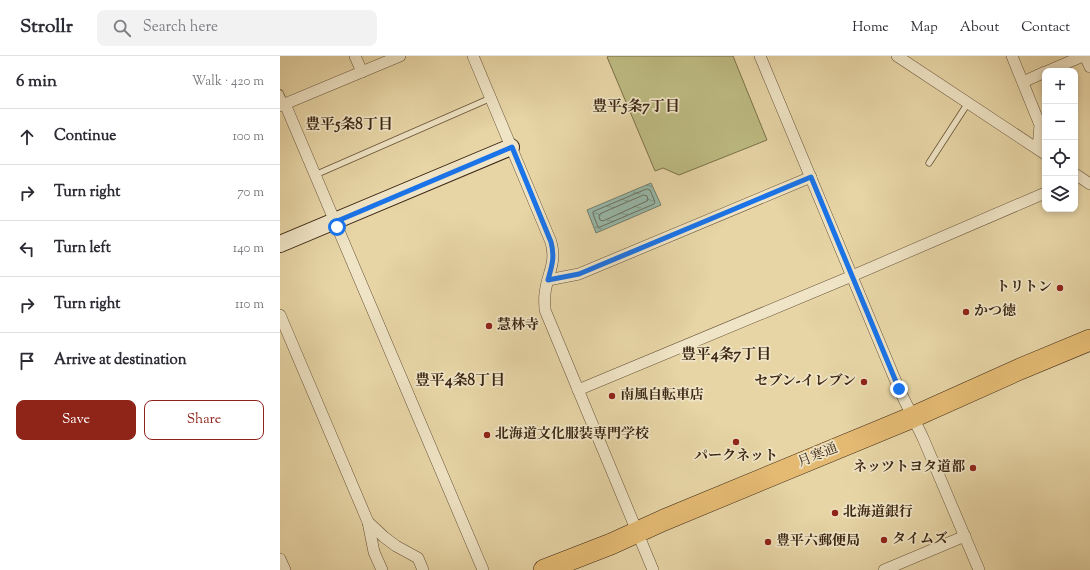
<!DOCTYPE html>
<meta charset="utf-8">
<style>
:root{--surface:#fff;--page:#f2f2f3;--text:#2b2b33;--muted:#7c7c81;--line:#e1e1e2;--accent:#8f2418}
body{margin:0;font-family:"Sorts Mill Goudy","Noto Serif JP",serif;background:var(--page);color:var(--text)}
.controls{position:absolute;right:12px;top:12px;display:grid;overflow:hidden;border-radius:8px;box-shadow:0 2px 6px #0003}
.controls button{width:36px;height:36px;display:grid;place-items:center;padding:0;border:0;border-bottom:1px solid var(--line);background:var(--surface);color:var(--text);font:20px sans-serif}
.stop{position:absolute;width:12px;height:12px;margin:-9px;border:3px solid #1a73e8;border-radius:50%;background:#fff}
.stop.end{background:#1a73e8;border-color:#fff;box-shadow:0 1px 4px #0008}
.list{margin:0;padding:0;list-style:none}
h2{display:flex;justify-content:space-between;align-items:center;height:52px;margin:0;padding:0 16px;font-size:17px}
h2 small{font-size:13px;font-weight:400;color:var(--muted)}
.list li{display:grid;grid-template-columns:26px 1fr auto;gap:12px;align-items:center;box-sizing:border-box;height:56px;padding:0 16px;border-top:1px solid var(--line)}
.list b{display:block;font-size:15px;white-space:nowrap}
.list em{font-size:13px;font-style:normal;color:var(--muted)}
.actions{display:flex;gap:8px;padding:12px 16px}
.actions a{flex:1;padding:9px 0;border:1px solid var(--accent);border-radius:8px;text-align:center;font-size:14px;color:var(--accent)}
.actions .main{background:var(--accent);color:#fff}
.icon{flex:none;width:22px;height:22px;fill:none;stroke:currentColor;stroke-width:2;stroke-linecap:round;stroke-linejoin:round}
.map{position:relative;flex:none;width:810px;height:514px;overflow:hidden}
header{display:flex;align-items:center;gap:24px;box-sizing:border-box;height:56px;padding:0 20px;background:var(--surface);border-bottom:1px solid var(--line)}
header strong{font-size:19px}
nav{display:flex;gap:22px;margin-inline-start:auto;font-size:14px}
.search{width:280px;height:36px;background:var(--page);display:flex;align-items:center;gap:10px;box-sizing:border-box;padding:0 14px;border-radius:8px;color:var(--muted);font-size:15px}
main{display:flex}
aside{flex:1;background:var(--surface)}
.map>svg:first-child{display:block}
.pitch{fill:#bdbb82;stroke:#7c704b}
.water{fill:url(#water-ripples);stroke:#737e6d}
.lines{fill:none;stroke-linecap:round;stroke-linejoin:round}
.shore{stroke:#6a6f5e;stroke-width:1}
.lane-casing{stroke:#675238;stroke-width:7}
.street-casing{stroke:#675238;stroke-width:12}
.secondary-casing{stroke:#3c2614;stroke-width:18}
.highway-casing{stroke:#3c2614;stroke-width:22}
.lane{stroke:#efe4c5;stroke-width:5.5}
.street{stroke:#efe4c5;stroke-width:11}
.secondary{stroke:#efe4c5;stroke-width:16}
.highway{stroke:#e4ba73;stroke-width:21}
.route{stroke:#1a73e8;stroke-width:5}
.poi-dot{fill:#8f2418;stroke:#efe4c5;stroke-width:1.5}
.labels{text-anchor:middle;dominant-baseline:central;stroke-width:3.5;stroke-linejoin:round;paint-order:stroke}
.poi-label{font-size:14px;font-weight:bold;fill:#3c2614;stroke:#efe4c5;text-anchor:start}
.street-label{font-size:14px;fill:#3c2614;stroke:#efe4c5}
.neighbourhood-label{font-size:15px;font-weight:bold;fill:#3c2614;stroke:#efe4c5}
</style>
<header>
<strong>Strollr</strong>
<div class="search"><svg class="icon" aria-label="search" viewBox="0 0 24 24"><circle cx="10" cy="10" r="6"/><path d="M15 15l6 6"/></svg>Search here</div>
<nav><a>Home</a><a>Map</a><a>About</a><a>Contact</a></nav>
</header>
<main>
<aside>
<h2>6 min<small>Walk · 420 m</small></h2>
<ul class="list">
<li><svg class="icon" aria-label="ahead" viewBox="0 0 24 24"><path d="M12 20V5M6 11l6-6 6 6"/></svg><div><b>Continue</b></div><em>100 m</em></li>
<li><svg class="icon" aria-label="right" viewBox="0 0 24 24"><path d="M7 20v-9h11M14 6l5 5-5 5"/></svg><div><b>Turn right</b></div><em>70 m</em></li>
<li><svg class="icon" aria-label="left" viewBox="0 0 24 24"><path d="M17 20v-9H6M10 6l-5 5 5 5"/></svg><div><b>Turn left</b></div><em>140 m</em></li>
<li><svg class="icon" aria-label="right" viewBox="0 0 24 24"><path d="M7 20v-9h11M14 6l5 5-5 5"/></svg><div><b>Turn right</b></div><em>110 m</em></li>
<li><svg class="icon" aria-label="arrive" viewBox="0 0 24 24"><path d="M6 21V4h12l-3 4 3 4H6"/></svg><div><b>Arrive at destination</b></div></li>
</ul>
<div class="actions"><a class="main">Save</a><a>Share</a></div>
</aside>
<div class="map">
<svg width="810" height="514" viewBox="0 0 810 514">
<defs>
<pattern id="water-ripples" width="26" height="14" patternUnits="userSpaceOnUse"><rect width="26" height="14" fill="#97b8a9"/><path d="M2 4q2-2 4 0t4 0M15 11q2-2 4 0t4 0" fill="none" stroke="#7c9588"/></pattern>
</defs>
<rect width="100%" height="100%" fill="#e7d5a6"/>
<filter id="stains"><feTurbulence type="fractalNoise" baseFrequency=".005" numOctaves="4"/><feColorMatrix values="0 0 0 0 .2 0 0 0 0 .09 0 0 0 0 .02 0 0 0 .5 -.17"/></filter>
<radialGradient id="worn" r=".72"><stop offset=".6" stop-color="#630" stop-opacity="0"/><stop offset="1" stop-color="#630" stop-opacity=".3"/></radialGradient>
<path class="pitch" d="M329 0H453L487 84 399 119 383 112 375 115 327 1Z"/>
<path class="water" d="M371 127 381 149 316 177 307 154Z"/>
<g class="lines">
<g class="shore">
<path d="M367 133 370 134 375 146 374 148 320 171H318L313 158V156Z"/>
<path d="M364 139 367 140 368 144 367 145 323 165 320 164 319 160 320 158Z"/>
</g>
<defs>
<g id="lane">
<path d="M0 37 5 48"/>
<path d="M649 107 688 47"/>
<path d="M35 119 211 42"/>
</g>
<g id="street">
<path d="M75 0 82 16"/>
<path d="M193 0 271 186C277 208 267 217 265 238 264 244 265 249 265 254L373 514"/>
<path d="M480 0 619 333 643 382 699 514"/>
<path d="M617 0 765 98"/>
<path d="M732 0 760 69 758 93"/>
<path d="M805 0 810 11"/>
<path d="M768 15 803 0"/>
<path d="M743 26 765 16"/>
<path d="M5 48 203 514"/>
<path d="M0 50 120 0"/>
<path d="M795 118 810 128"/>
<path d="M268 224 299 218 531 121"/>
<path d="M0 259 88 466 94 496 102 514"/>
<path d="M298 334 572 220 765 137"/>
<path d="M88 466 104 481 116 490 138 502 143 514"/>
<path d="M0 503 5 514"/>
<path d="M604 514 685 480"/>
</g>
<path id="secondary" d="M0 188 231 91"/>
<path id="highway" d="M264 514 331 488 384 464 633 361 740 313 810 284"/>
</defs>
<use href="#lane" class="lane-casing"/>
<use href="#street" class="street-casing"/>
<use href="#secondary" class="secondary-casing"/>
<use href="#highway" class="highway-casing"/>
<use href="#lane" class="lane"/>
<use href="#street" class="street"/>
<use href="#secondary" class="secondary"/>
<use href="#highway" class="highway"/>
</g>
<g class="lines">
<path class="route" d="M57 171 55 166 232 91 271 186C275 201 272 209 268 224L299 218 531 121 619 333"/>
</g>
<g class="poi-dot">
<circle cx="780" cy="232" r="4"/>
<circle cx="686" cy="256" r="4"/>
<circle cx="209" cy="270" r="4"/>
<circle cx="584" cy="326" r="4"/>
<circle cx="332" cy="340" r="4"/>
<circle cx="207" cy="379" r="4"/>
<circle cx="456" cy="386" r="4"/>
<circle cx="693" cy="412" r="4"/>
<circle cx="555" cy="457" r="4"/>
<circle cx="604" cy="484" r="4"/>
<circle cx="488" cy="486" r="4"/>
</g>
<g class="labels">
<g class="poi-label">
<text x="772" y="232" text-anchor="end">トリトン</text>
<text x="694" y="256">かつ徳</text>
<text x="217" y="270">慧林寺</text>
<text x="576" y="326" text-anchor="end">セブン-イレブン</text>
<text x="340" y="340">南風自転車店</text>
<text x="215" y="379">北海道文化服装専門学校</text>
<text x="456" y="401" text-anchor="middle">パークネット</text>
<text x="685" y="412" text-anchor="end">ネッツトヨタ道都</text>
<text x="563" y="457">北海道銀行</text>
<text x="612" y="484">タイムズ</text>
<text x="496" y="486">豊平六郵便局</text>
</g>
<g class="street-label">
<text transform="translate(538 400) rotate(-22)">月寒通</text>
</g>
<g class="neighbourhood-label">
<text x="356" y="51">豊平5条7丁目</text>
<text x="69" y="69">豊平5条8丁目</text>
<text x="446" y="299">豊平4条7丁目</text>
<text x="180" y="325">豊平4条8丁目</text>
</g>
</g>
<rect width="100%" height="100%" filter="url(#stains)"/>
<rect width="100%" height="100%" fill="url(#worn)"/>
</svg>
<div class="controls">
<button>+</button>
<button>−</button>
<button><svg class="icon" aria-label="locate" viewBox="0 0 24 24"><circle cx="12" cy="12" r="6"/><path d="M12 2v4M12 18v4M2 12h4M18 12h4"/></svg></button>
<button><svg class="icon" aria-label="layers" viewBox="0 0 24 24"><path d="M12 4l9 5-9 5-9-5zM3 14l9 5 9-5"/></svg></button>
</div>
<div class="stop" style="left:57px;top:171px"></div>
<div class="stop end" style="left:619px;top:333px"></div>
</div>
</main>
